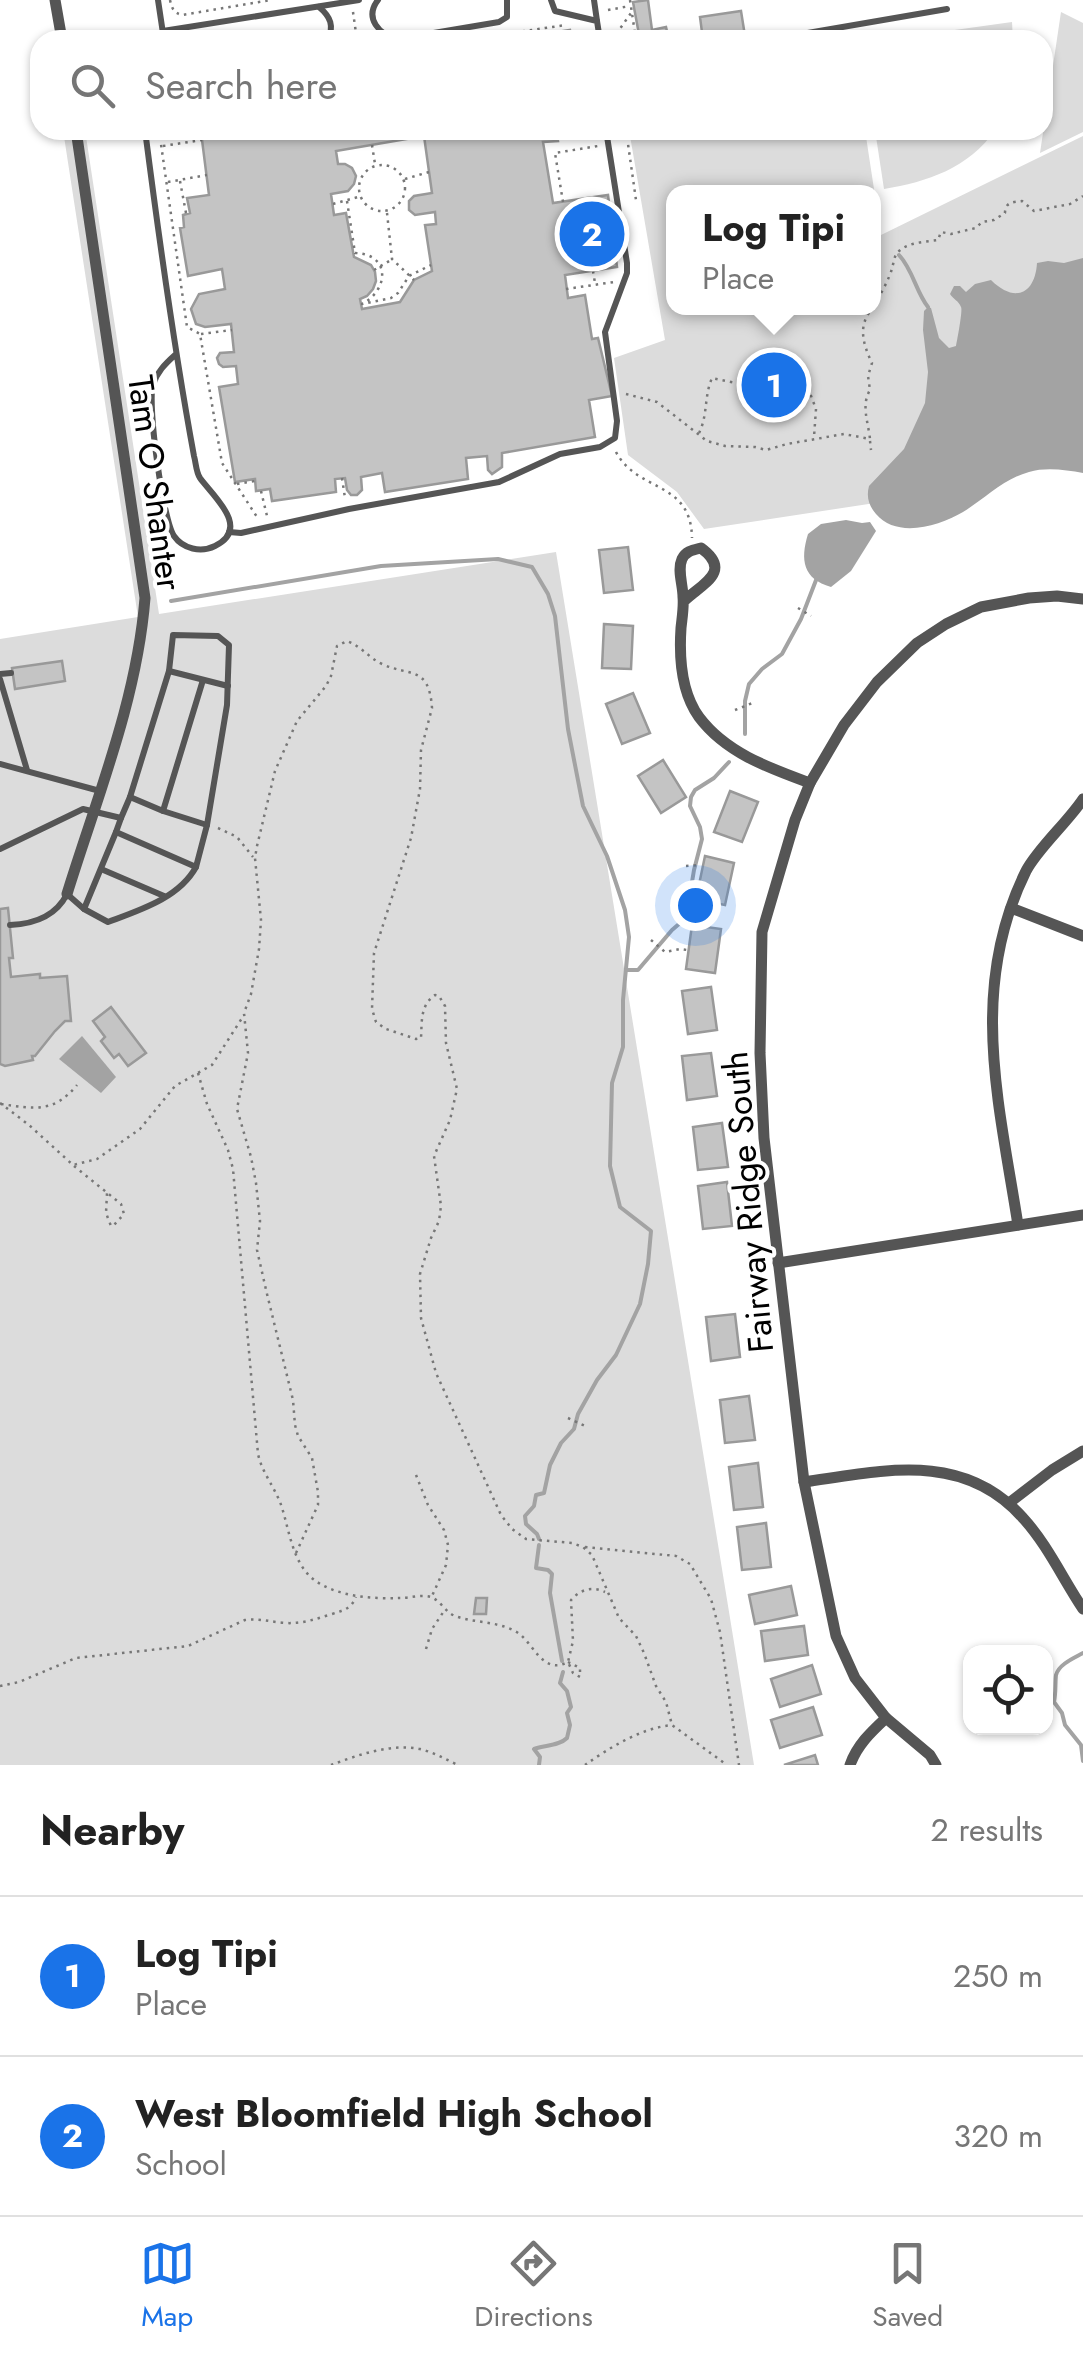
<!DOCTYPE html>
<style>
:root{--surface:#fff;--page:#f6f6f6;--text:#222;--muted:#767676;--line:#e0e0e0;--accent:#1a73e8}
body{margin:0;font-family:Jost,sans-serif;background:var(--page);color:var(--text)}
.controls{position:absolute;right:30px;bottom:30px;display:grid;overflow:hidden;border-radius:20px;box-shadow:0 2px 8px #0004}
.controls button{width:90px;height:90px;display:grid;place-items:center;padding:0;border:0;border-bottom:2px solid var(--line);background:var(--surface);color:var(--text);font:50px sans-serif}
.you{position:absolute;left:695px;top:905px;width:35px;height:35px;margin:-25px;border:8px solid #fff;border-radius:50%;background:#1a73e8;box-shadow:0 0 0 15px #1a73e833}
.badge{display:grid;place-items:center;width:65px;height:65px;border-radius:50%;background:var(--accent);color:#fff;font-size:32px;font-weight:700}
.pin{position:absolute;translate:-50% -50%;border:5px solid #fff;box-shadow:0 2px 10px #0006}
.popup{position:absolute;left:666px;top:185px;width:215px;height:130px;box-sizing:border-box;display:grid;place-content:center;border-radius:20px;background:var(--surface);filter:drop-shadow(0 2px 8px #0005);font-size:32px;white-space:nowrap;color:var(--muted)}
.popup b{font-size:38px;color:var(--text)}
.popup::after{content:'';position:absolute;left:50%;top:100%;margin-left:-20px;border:20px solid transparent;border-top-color:var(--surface)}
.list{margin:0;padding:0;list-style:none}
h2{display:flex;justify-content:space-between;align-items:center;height:130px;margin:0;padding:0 40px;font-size:42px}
h2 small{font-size:32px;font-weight:400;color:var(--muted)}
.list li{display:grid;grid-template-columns:65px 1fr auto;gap:30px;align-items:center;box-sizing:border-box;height:160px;padding:0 40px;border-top:2px solid var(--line)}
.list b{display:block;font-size:38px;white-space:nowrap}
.list p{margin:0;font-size:32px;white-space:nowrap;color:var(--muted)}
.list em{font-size:32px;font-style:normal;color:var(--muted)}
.icon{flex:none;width:55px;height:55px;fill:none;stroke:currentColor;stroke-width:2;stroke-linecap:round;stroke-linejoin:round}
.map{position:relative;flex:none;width:1083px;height:1765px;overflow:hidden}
.search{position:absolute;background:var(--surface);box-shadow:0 2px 8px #0004;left:30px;right:30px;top:30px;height:110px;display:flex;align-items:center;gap:25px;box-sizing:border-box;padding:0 35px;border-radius:30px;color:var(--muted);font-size:38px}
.sheet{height:450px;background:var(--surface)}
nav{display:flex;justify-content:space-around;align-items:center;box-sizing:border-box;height:140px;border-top:2px solid var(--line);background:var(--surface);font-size:28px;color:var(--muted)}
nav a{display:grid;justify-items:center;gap:5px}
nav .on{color:var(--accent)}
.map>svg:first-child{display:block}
.green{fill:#dcdcdc;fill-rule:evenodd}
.water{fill:#a3a3a3}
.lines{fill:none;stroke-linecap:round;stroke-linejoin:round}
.stream{stroke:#a3a3a3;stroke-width:4}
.building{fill:#c4c4c4;stroke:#999;stroke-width:2.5;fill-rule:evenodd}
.path{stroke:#777;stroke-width:2.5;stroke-dasharray:2.5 5;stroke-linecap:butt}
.lane{stroke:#555;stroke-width:6}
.street{stroke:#555;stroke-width:11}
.labels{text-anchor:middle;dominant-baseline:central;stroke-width:8;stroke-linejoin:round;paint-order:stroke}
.street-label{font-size:35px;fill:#000;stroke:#fff}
</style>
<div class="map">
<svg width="1083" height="1765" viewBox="0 0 1083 1765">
<rect width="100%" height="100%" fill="#fff"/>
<g class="green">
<path d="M1061 12 1083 23V132L1040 153Z"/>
<path d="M1012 22 1013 40H883Z"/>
<path d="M63 130H85L159 614 556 552 754 1765H0V639L138 617Z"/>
<path d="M629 130H865L881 235 1083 136V338L987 486 704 529 677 492 628 455 614 358 665 340ZM674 192H874V308H674Z"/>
<path d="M875 130H995C969 168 927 182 884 189Z"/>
</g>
<g class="water">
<path d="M1083 258V473C1066 470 1046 467 1029 472 1003 479 985 499 963 512 939 526 897 539 876 514 869 506 866 497 869 486L904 449 925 403 928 372 923 330 924 311 928 307 931 308 939 338 949 348 956 346C957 341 963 310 961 307 959 301 953 299 950 294L954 286H960L966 292 975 284 991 280C1014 303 1035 295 1037 263L1048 261 1064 263Z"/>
<path d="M846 520 862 523 870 522 876 531 851 571 831 587C803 579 800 560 808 534L821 524Z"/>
<path d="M82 1036 116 1077 101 1093 59 1059Z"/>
</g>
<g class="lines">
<g class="stream">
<path d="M899 255C913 270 916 292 928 307"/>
<path d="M171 601 381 566 498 559 532 567 548 594 555 616 568 729 583 806 607 856 625 910 629 937 623 1000V1047L612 1083 610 1166 620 1207 651 1231 648 1264 640 1304 616 1355 597 1380 578 1414 574 1429 561 1443 550 1465 544 1493 536 1495 534 1506 525 1516 526 1524 537 1534 539 1539"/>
<path d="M745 734V701L749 684 762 669 782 654 801 619 818 575"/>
<path d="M627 970H638L672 930 686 918 694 870 702 839 700 827 690 806 691 797 695 790 714 778 729 762"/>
<path d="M539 1545 536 1568 548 1570 552 1574 550 1593 562 1661"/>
<path d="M1083 1653C1074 1658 1059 1664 1056 1675 1055 1683 1056 1693 1054 1702L1062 1713 1065 1725 1081 1745 1083 1761"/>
<path d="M539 1765 540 1757 534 1749C545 1745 559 1746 567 1738L570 1725 567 1713 571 1707 567 1691 560 1683 563 1672"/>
</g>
</g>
<g class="building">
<path d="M648 0 652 30 666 27 669 40H640L633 2Z"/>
<path d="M741 11 745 36 703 40 700 17Z"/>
<path d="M570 30 572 40H507Z"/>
<path d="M210 130H556L558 141 543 142 553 203 608 195 617 267 565 275 568 298 585 295 592 339 598 338 612 396 589 400 595 437 502 453V467L492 474 488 470 487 456 466 458 468 479 385 492 382 473 361 477 362 490 357 495H351L347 490 345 478 335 479 336 492 272 501 270 489 256 491 255 479 235 482 219 387 238 384 236 366 223 367 219 364 217 358 220 353 234 352 231 324 205 327 196 324 191 309 199 294 225 289 222 269 188 276 180 228 184 227 183 215 190 213 187 198 209 195 201 132ZM424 136 432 193 414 196 409 201V210L415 215 435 212 436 224 425 225 432 271 414 280 400 302 362 309 360 299 367 296 373 289 376 281 375 272 371 265 354 257 346 213 334 215 331 194 348 191 354 184 356 176 352 168 345 164H338L336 151Z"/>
<path d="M628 547 633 590 604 593 599 550Z"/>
<path d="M604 624 633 626 631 669 602 668Z"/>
<path d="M62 661 65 681 15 689 12 668Z"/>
<path d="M633 693 650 733 622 744 606 704Z"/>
<path d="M663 760 686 797 661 813 638 776Z"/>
<path d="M730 791 758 802 742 842 714 832Z"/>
<path d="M705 856 734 863 725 905 696 899Z"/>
<path d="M8 908 13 958H9L11 977 40 974V978L67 976 71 1021H65L55 1031 35 1056H32L33 1060 5 1066 0 1064V909Z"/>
<path d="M692 925 721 929 715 973 686 969Z"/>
<path d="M711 987 717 1030 688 1034 682 991Z"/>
<path d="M111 1007 146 1053 128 1066 119 1054 114 1058 101 1041 105 1037 93 1021Z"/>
<path d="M711 1053 717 1096 687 1100 682 1056Z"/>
<path d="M722 1123 728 1167 698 1170 693 1127Z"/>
<path d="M727 1182 732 1226 703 1229 698 1186Z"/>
<path d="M735 1314 740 1357 711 1361 706 1317Z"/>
<path d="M749 1396 755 1440 725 1443 720 1400Z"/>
<path d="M758 1463 763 1507 734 1510 729 1467Z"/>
<path d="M766 1523 771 1567 742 1570 737 1527Z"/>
<path d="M791 1586 797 1615 755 1624 749 1595Z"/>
<path d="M476 1598H487L486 1614H474Z"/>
<path d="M804 1626 808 1655 765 1661 761 1631Z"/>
<path d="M812 1665 821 1694 780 1707 771 1679Z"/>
<path d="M813 1707 822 1735 780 1748 771 1720Z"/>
<path d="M815 1755 818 1765H784Z"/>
</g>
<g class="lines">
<g class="path">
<path d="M170 0C172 9 174 13 182 15L271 0"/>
<path d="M630 0 636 40"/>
<path d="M608 10 630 6"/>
<path d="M353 12 357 40"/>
<path d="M463 40 566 25"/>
<path d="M612 40 631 13"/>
<path d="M159 130 187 327 200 334 222 463 257 517"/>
<path d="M206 130V131"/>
<path d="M626 130 636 200"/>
<path d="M372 145 375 164"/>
<path d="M163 146 202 140"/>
<circle cx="382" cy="188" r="23"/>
<path d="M405 179 429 172"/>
<path d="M180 181 186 213"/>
<path d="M168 182 207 175"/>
<path d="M347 201 355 253C391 254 389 290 362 304L391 298 398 293 409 276 431 265"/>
<path d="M563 202 555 153 598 146"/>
<path d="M333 204 358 197"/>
<path d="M387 213 392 259 414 280"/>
<path d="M374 270 391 260"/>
<path d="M593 271 595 283"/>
<path d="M566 289 614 282"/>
<path d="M874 306C879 297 890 278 892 268 894 262 894 256 898 252 908 242 925 242 938 240L941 232 951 234 976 228 982 222 994 220 1005 213C1005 202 1013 202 1022 201L1034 211 1070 204 1083 196"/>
<path d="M201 334 232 330"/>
<path d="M808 388 816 409 814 437"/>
<path d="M626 394 657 402 707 441 725 446 755 447 766 450 787 444 844 434 870 439C868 421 861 405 870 390L868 376 872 363C863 344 857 325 873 308"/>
<path d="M699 433C708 415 704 396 712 378L746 385H774"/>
<path d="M870 441 871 450"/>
<path d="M616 452C638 493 691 480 692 538"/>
<path d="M342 478 345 498"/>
<path d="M237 484 255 481"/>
<path d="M261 491 267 516"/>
<path d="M798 608 811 616"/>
<path d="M735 710 755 702"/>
<path d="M218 828 237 837 253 857"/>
<path d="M686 866 701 865"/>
<path d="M651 940 665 952 680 949 687 950"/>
<path d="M198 1073 207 1104 228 1150 233 1169 258 1454C262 1472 273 1485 280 1502 289 1526 291 1561 313 1579 336 1597 373 1599 401 1598 410 1598 422 1594 431 1597 441 1601 445 1612 455 1616 474 1623 496 1621 515 1631 534 1641 541 1676 568 1662L573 1641 571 1600C581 1589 592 1586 605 1592"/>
<path d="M0 1103 29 1125 73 1165 97 1159 140 1129 175 1086 212 1065 244 1015"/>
<path d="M1 1104C35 1109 54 1113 77 1085"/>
<path d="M74 1166 121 1204 124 1214 114 1225 111 1226 106 1213 107 1193"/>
<path d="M568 1418 585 1426"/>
<path d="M416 1475 428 1505 444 1530 448 1545 446 1565 432 1596"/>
<path d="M585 1547 676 1556 690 1564 711 1599 720 1632 739 1765"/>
<path d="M296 1553 318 1505V1492L312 1458 298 1436 295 1425 293 1400 267 1294 257 1250 260 1221 256 1183 251 1157 237 1109 248 1053 244 1013 251 994 259 949 261 920 255 858 257 846 275 771 297 721 326 686 331 676 337 646 347 641C361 646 369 658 382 664 410 677 429 665 432 708L421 750 420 789 411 838 374 953 372 1009 376 1022 386 1029 416 1039 421 1038C422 1022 420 1005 435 995L439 996 445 1006 446 1043 457 1089 450 1120 434 1156 441 1206 439 1221 431 1238 420 1274 421 1318 436 1373 501 1515 512 1529 526 1539 572 1543 583 1547 592 1555 619 1618 636 1636 644 1653 656 1686 666 1702 672 1725"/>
<path d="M426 1649 432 1629 444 1611"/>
<path d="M568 1662 580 1668V1677L573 1673Z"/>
<path d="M0 1686 19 1682 76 1658 188 1646 245 1620C259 1618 271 1622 285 1623 302 1624 316 1619 332 1614 344 1610 351 1609 356 1597"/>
<path d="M331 1765C358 1755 391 1743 420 1749 433 1752 445 1759 458 1765"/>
<path d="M585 1765C609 1748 641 1728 672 1725L727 1765"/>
</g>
<g class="lane">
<path d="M158 0 164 40"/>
<path d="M378 0C364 18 379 35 398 39L499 22 507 17V0"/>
<path d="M551 0 555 11 597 21 600 40"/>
<path d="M594 0 597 21"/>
<path d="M319 7C331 17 334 26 328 40"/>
<path d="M163 31 359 0"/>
<path d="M767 40 947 9"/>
<path d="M145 130C159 239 174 348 194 456 196 463 196 472 200 478 212 495 252 528 215 546 201 553 183 549 174 536 163 520 147 404 153 385 157 372 165 364 175 355"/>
<path d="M229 532 241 533 349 509 499 482 560 454 600 447 615 438 617 421 605 332 627 273V263L606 130"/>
<path d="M169 671 228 686"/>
<path d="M0 674 11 673"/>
<path d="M0 679 27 770"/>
<path d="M203 680 163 811 207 825"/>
<path d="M0 764 100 791"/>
<path d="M130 797 163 811"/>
<path d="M121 818 130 797 169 671 173 635 218 636 229 645 227 705 207 825 196 867"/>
<path d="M0 849 83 809 121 818 116 832 196 867C179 898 140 910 108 922L84 909 67 894C56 916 34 924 10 925"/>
<path d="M101 869 164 896"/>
<path d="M84 909 116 832"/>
</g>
<g class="street">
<path d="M55 0 62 40"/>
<path d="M684 601C700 585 734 572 701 548 693 550 686 551 682 559 677 570 683 585 683 597 684 607 682 618 681 628 679 658 681 692 699 717 726 753 769 768 810 783"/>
<path d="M67 894C97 797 137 700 145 598L76 130"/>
<path d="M1011 908 1083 936"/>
<path d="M1018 1225C999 1103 968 988 1026 871 1038 848 1067 823 1083 799"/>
<path d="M778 1263 1083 1215"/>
<path d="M804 1482C882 1471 963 1450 1023 1518 1047 1544 1063 1579 1083 1609"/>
<path d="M1009 1503 1052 1470 1083 1451"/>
<path d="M886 1718 855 1678 836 1636 804 1482 764 1138 760 1053 762 932 795 820 810 783 844 725 877 682 917 643 946 624 981 607 1029 598 1057 596 1083 599"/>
<path d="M850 1765C857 1745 871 1732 886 1718L930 1755 936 1765"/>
</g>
</g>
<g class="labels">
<g class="street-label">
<text transform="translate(155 483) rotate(82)">Tam O Shanter</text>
<text transform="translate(748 1202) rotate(-95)">Fairway Ridge South</text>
</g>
</g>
</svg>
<div class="controls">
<button><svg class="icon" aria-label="locate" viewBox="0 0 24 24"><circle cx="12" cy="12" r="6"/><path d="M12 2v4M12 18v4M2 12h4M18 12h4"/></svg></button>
</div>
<div class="you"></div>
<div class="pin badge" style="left:774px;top:385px">1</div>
<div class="popup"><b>Log Tipi</b>Place</div>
<div class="pin badge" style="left:592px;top:234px">2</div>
<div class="search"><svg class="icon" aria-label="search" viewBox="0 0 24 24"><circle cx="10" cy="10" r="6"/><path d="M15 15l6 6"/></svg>Search here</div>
</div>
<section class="sheet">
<h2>Nearby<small>2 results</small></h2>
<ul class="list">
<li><span class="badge">1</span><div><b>Log Tipi</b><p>Place</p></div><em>250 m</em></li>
<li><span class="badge">2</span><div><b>West Bloomfield High School</b><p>School</p></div><em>320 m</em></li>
</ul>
</section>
<nav>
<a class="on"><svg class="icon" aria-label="map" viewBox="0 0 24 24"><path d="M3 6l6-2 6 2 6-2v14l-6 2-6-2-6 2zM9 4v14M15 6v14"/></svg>Map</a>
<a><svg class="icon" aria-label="directions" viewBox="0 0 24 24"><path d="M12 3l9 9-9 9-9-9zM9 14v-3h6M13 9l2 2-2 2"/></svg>Directions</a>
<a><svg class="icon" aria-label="saved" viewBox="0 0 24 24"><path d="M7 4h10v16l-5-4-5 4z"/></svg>Saved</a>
</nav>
